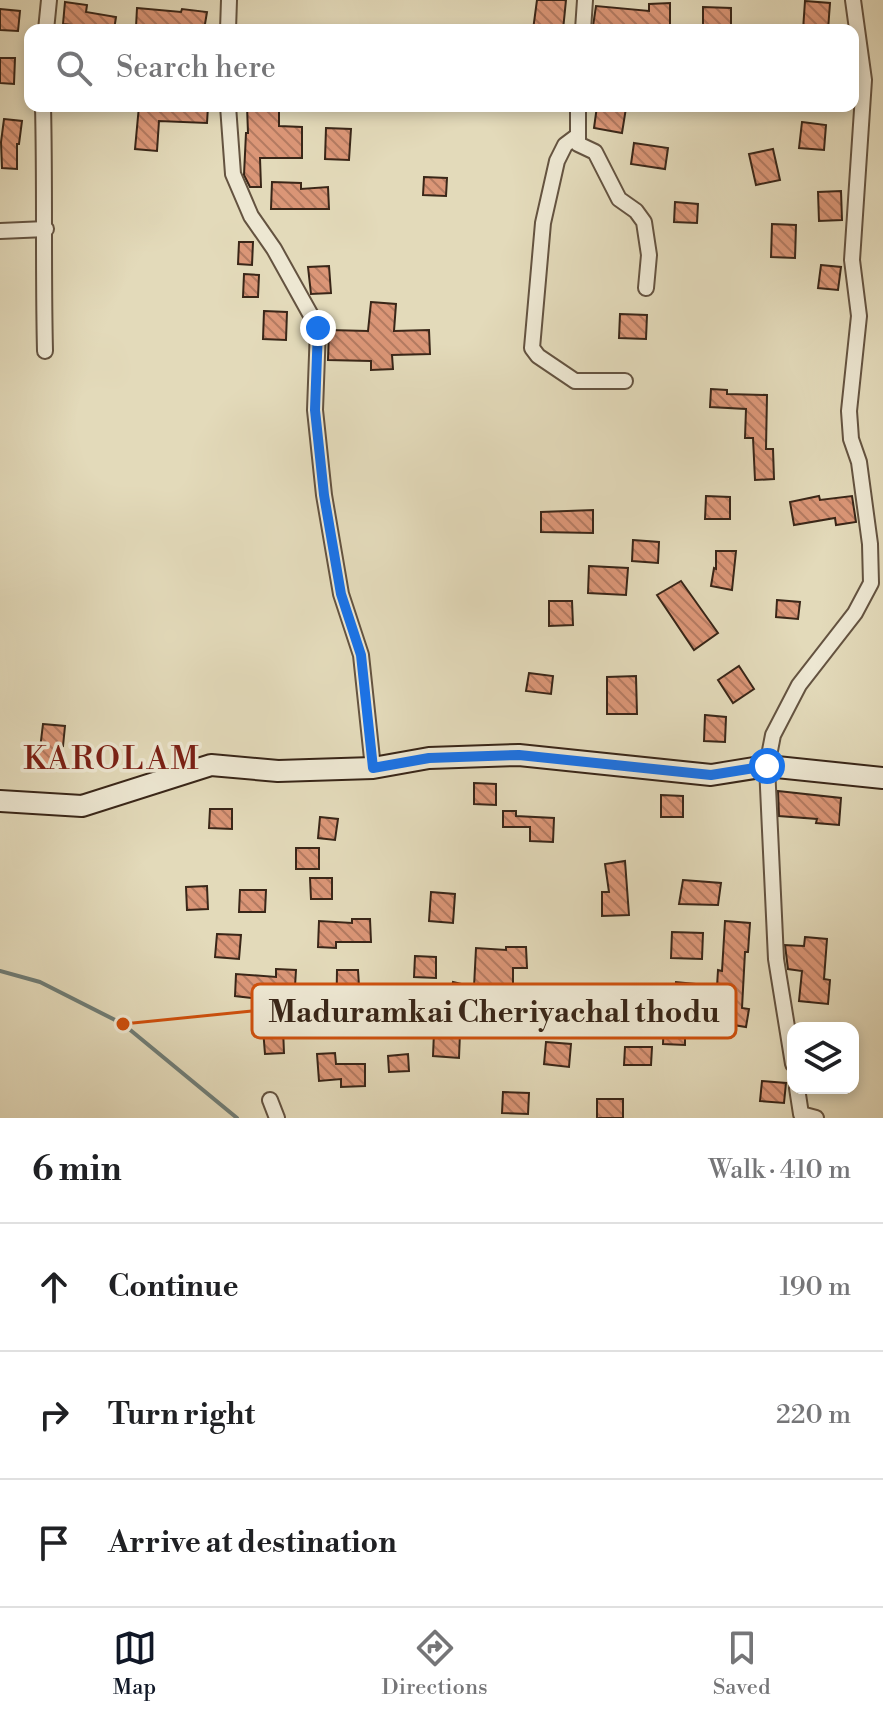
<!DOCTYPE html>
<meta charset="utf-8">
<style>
:root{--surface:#fff;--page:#f6f6f6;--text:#202124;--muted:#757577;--line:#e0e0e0;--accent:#111827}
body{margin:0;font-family:"Libre Bodoni",serif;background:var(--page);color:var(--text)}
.controls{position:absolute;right:24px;bottom:24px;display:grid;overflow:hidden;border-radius:16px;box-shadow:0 4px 12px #0003}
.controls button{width:72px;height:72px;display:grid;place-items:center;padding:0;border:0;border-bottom:2px solid var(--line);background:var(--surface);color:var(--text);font:40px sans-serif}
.stop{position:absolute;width:24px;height:24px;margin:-18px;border:6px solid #1a73e8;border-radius:50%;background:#fff}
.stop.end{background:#1a73e8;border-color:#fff;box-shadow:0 2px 8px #0008}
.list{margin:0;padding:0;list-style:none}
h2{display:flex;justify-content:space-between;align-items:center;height:104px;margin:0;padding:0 32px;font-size:34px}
h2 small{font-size:26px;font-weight:400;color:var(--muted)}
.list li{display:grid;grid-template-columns:52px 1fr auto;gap:24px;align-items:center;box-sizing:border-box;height:128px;padding:0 32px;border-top:2px solid var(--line)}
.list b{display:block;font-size:30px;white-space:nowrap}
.list em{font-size:26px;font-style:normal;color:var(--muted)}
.icon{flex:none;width:44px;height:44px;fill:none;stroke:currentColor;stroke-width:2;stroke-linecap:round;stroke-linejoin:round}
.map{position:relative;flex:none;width:883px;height:1118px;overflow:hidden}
.search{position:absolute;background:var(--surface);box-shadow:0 4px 12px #0003;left:24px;right:24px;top:24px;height:88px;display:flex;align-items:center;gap:20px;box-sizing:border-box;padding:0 28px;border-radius:16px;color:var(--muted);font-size:30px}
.sheet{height:488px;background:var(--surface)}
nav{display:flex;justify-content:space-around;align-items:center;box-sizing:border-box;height:112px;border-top:2px solid var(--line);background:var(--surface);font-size:22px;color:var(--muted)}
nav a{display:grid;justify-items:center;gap:4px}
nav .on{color:var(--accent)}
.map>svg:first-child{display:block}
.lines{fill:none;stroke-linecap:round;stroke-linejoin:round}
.stream{stroke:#717e77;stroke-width:4}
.building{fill:url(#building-back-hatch);stroke:#392618;stroke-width:2}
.minor-casing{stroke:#645340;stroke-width:18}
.secondary-casing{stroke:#392618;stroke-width:24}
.minor{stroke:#ede7d2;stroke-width:14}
.secondary{stroke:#ede7d2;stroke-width:20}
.route{stroke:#1a73e8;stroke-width:10}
.labels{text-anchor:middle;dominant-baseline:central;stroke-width:7;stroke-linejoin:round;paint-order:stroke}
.quarter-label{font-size:32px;letter-spacing:2px;fill:#7a1f14;stroke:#ede7d2}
.leader{fill:none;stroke:#ce510e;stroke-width:3}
.callout-dot{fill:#ce510e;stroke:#ede7d2;stroke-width:3}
.callout{fill:#ede7d2;stroke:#ce510e;stroke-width:3}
.callout-label{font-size:30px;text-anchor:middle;font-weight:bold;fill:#392618}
</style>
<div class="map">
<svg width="883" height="1118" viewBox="0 0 883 1118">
<defs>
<pattern id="building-back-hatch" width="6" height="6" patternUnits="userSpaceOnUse" patternTransform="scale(2)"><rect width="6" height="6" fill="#db9677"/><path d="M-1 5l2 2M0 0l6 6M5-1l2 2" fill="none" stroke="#b37a61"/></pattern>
</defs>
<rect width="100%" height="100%" fill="#e3daba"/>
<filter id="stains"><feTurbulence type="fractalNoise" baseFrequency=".0025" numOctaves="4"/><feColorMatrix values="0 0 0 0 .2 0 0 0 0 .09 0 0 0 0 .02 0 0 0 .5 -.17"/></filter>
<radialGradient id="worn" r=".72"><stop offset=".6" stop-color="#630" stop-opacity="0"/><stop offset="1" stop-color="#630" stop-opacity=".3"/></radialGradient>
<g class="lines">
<path class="stream" d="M0 971 40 982 123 1024 237 1118"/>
</g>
<g class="building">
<path d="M537 0H566L563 30H533Z"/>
<path d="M805 1 830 3 828 30H803Z"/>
<path d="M65 2 87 5 86 12 116 17 114 30H90V27L63 24Z"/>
<path d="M670 3V26L631 28V30L593 26 596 6 649 11V4Z"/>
<path d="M703 7 731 8V30H703Z"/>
<path d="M137 8 181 12 182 9 207 12 204 30 136 27Z"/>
<path d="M0 9 20 11 18 31 0 30Z"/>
<path d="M0 58H15L14 84 0 83Z"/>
<path d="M139 106H208L207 123 159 121 157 151 135 149Z"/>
<path d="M247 106H279V126L302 127V158H260L261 187H250L244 175 246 133H248Z"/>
<path d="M597 106 626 108 622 133 594 128Z"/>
<path d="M4 119 22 121 19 144H17V169L2 168 1 142Z"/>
<path d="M802 122 826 125 824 150 799 148Z"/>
<path d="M326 128 351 129 349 160 325 159Z"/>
<path d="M634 143 668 148 665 169 631 164Z"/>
<path d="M773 149 780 180 756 185 749 154Z"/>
<path d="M424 177 447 178 446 196 423 195Z"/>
<path d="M272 182 301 183V189L328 187 329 209H271Z"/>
<path d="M841 191 842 220 819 221 818 192Z"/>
<path d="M675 202 698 204 697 223 674 222Z"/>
<path d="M772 224 796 225 795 258 771 257Z"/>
<path d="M239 242H253L252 265 238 264Z"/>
<path d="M821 265 841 267 838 290 818 288Z"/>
<path d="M329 266 331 293 311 294 308 267Z"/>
<path d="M244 274 259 275 258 297H243Z"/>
<path d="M371 302 396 304 394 331 429 330 430 354 392 355 393 369 371 370V361L328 360 329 330 368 331Z"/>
<path d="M264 311 287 312 286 340 263 339Z"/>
<path d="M620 314 647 315 646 339 619 338Z"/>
<path d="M711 389 727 390V394L767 395 766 449H773L774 479 755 480 753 438H745L746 409 710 407Z"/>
<path d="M706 496 730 497V519H705Z"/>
<path d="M819 496 820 500 852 496 856 522 836 525 835 518 794 525 790 502Z"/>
<path d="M593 510V533L541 532V512Z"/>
<path d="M633 540 659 542 658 563 632 561Z"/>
<path d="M716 551H736L732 590 711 586 714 568 716 569Z"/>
<path d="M589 566 628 568 626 595 588 593Z"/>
<path d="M681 581 718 633 694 650 657 595Z"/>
<path d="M777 600 800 602 798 619 776 617Z"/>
<path d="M549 601H572L573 625 549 626Z"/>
<path d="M739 666 754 689 733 703 718 680Z"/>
<path d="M529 673 553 676 551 694 526 691Z"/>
<path d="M636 676 637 714H607V677Z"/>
<path d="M705 715 726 717 725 742 704 741Z"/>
<path d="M43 724 65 726 63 746 59 745 57 768 33 766 34 749H40Z"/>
<path d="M474 783 496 784V805L474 804Z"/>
<path d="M778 791 841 798 839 825 816 823 817 819 779 816Z"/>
<path d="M661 795 683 796V817H661Z"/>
<path d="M210 809H232V829L209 828Z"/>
<path d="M503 811H516V816L554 818 553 842 530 841V827H503Z"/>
<path d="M320 817 338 819 335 840 318 838Z"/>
<rect x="296" y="848" width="23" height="21"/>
<path d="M625 861 629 915 602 916V892H609L605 864Z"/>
<path d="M310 878H332V899H311Z"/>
<path d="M683 880 721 883 718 905 679 904Z"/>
<path d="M207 886 208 909 187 910 186 887Z"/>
<path d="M240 890H266L265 912H239Z"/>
<path d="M431 892 455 894 453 923 429 921Z"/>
<path d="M352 919H370L371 942H336V948L318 947 319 921 352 923Z"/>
<path d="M725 921 750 923 748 952H745L742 1008 749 1009 746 1027 715 1022V1035L685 1034V1045L663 1044 664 1018H672L676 982 695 984 692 1012 716 1013 715 1020 718 970 722 971Z"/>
<path d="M672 932 703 933 702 959 671 958Z"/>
<path d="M217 934 241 935 239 959 215 957Z"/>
<path d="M805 937 827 939 824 979 830 980 828 1004 799 1001 802 971 788 969 785 945 804 946Z"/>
<path d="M506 947H526L527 968H513V1011L472 1012 447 1007 453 982 474 987 476 948 506 950Z"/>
<path d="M415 956 436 957V978L414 977Z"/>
<path d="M276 969 296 970 294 1003 235 996 236 974 276 977Z"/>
<path d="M337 970H358L362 1034H336Z"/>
<path d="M283 1028 284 1053 265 1054 263 1029Z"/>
<path d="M434 1032 460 1033 459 1058 433 1056Z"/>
<path d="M546 1042 571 1044 569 1067 544 1064Z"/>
<path d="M625 1047H652L651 1065H624Z"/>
<path d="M335 1053 336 1064H365V1086L341 1087V1079L319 1081 317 1054Z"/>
<path d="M408 1054 409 1071 389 1072 388 1056Z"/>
<path d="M762 1081 786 1083 784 1103 760 1101Z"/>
<path d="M503 1092 529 1093 528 1114 502 1113Z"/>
<rect x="597" y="1099" width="26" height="19"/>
</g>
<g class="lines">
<defs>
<g id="minor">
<path d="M46 30 49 0"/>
<path d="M228 30 229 0"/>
<path d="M583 30 585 0"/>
<path d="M43 106C45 188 43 269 45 351"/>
<path d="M228 106 233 174 251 216 274 249 318 328 315 410 324 495 341 594 361 655 373 768"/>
<path d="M578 106V144L595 152 619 199 636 211 644 222 649 255 646 288"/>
<path d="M577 136 565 145 557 161 543 223 532 348 538 356 575 381H625"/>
<path d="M0 231 46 229"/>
<path d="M793 1064 776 959 767 766 773 735 799 685 855 613 871 583 870 544 859 462 851 439 849 411 859 316 852 260 864 80 853 0"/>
<path d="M797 1088 801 1114 816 1118"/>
<path d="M270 1100 277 1118"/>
</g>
<path id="secondary" d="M0 801 82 806 211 765 278 771 373 768 429 758 519 755 711 775 767 766 883 778"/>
</defs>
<use href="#minor" class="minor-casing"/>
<use href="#secondary" class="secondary-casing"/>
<use href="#minor" class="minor"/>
<use href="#secondary" class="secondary"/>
</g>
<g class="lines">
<path class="route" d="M318 328 315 410 324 495 341 594 361 655 373 768 429 758 519 755 711 775 767 766"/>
</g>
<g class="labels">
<g class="quarter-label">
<text x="112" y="759">KAROLAM</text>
</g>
</g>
<path class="leader" d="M123 1024L252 1011"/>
<circle class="callout-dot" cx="123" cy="1024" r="8"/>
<rect class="callout" x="252" y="984" width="484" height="54" rx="8"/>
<g class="callout-label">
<text x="494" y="1022">Maduramkai Cheriyachal thodu</text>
</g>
<rect width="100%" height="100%" filter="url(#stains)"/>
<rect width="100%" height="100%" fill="url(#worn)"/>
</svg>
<div class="controls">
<button><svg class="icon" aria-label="layers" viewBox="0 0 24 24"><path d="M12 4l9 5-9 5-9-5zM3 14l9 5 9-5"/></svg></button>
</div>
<div class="stop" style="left:767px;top:766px"></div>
<div class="stop end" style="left:318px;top:328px"></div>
<div class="search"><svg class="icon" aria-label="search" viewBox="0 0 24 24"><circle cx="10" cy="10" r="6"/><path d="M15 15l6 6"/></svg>Search here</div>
</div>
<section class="sheet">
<h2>6 min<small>Walk · 410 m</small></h2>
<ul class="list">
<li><svg class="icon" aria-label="ahead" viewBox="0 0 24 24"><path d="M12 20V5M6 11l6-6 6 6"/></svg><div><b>Continue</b></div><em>190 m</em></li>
<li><svg class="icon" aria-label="right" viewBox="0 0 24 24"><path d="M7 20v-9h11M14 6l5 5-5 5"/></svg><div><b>Turn right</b></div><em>220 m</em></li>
<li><svg class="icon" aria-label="arrive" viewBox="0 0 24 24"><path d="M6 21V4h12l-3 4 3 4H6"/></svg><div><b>Arrive at destination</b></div></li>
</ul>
</section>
<nav>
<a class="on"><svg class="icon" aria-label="map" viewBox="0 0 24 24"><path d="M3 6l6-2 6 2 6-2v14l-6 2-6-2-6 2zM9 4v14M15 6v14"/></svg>Map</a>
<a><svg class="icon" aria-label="directions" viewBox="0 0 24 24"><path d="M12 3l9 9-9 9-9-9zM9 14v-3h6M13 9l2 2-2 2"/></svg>Directions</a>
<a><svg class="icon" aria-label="saved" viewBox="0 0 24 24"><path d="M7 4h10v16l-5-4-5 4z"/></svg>Saved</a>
</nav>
